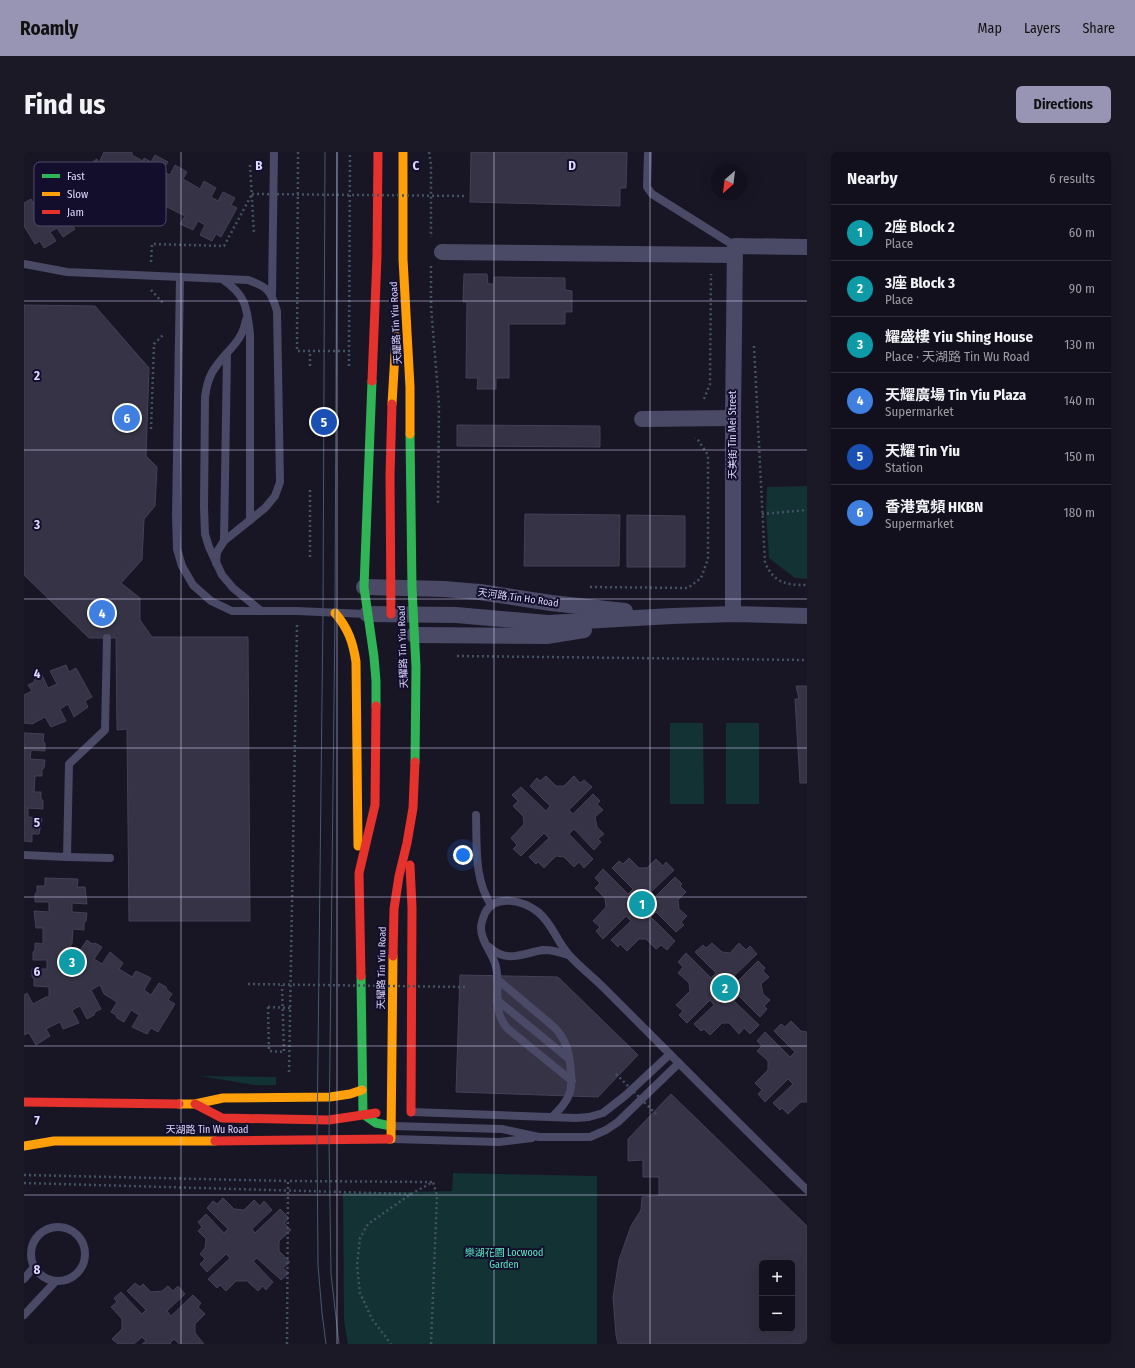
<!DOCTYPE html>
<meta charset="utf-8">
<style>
:root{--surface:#12101c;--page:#1b1925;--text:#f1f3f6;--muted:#9c9da3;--line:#31303b;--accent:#9894b3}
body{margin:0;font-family:"Fira Sans Condensed","Noto Sans TC",sans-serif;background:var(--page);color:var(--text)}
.controls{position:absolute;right:12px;bottom:12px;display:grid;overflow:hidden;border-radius:6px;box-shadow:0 4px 16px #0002}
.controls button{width:36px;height:36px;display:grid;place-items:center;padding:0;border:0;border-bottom:1px solid var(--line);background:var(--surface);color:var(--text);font:20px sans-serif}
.compass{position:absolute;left:687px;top:12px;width:36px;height:36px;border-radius:50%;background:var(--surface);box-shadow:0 4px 16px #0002;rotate:208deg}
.you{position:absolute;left:439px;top:703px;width:14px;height:14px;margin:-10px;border:3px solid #fff;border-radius:50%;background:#1a73e8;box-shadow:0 0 0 6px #1a73e833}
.badge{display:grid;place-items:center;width:26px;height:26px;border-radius:50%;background:var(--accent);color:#fff;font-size:13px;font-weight:700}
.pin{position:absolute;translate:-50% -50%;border:2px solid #fff;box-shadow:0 1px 4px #0006}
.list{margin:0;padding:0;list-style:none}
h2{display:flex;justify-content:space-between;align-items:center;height:52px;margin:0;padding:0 16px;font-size:17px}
h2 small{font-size:13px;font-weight:400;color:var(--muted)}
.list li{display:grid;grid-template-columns:26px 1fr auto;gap:12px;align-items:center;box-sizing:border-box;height:56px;padding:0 16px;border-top:1px solid var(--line)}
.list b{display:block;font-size:15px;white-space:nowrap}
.list p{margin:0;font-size:13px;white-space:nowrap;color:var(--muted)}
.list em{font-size:13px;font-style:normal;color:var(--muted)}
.map{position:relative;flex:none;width:783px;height:1192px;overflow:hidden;border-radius:6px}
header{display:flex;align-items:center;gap:24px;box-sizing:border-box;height:56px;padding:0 20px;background:var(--accent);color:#111}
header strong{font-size:19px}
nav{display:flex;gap:22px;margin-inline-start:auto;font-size:14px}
.intro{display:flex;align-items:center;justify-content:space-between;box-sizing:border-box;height:96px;padding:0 24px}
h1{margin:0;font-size:28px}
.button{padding:10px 18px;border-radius:6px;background:var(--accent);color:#111;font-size:14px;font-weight:700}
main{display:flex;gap:24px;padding:0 24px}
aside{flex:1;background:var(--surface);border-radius:6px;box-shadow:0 4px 16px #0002}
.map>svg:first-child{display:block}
.green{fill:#123233}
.building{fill:#363346;stroke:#444058;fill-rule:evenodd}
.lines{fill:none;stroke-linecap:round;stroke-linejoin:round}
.path{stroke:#435364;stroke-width:2.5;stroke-dasharray:2 3;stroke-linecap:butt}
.lane{stroke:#4a4966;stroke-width:8}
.street{stroke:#4a4966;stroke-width:16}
.fast{stroke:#30b455;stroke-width:9}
.slow{stroke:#ff9f0a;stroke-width:9}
.jam{stroke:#e5322d;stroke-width:9}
.tram{stroke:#445a6e;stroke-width:1}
.path-bridge{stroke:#435364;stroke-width:2.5;stroke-dasharray:2 3;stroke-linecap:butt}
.grid{fill:none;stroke:#ddd9ff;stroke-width:1;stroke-opacity:0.55}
.labels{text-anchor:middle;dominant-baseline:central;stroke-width:4;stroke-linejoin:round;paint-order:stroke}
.street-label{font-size:10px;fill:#ddd9ff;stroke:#130e2c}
.park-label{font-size:10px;fill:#58ecc5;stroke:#130e2c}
.key{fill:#130e2c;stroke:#504b6b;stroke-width:1}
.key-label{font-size:11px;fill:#ddd9ff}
.grid-label{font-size:13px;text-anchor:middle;font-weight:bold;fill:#ddd9ff;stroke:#130e2c;stroke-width:4;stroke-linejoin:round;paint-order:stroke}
</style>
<header>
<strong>Roamly</strong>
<nav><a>Map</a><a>Layers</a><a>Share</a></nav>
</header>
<div class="intro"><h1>Find us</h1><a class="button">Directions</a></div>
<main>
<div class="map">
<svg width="783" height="1192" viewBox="0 0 783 1192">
<rect width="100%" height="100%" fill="#181525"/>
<g class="green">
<path d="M783 334V427L771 426 745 406 742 362 743 335Z"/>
<path d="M646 571H679L680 652H646Z"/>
<rect x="702" y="571" width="33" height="81"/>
<path d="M176 924 252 925V933H230Z"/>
<path d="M429 1021 573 1024V1192H324L320 1168 319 1041 428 1039Z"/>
</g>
<g class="building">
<path d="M80 0H108V3L119 9 120 6 127 10 131 3 144 10 138 19 146 23 151 13 163 20 159 27 176 37 180 29 192 36 187 45 194 49 199 40 211 46 207 53 213 56 197 85 192 82 188 89 176 83 181 73 174 69 169 78 156 72 161 64 143 55 139 62 127 56 132 46 126 43 120 52 108 45 112 38 105 34 107 30 96 24 93 26 100 38 93 42 98 49 86 56 80 47 73 51 79 60 67 68 63 61 46 71 51 77 39 85 33 76 26 80 32 89 20 96 16 89 11 92 0 74V51L7 47 12 56 19 52 13 43 25 35 30 43 46 33 42 26 54 18 59 28 66 24 61 15 73 7 75 11Z"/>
<path d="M447 0H603L602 36H596V54L446 50Z"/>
<path d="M440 122H463L464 132H470V125L541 126V138L548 139V160H541V172H485V226H472V237H453L454 226H442L443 150H439Z"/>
<path d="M0 153 71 154 125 216 122 304 133 315 131 354 120 367 118 408 97 431 116 446V468L128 485H224L226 769H105L103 577 93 578 92 486H65L0 423Z"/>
<path d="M433 273 576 274V295L433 294Z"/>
<path d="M501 362 596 363 595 414H500Z"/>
<path d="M603 363 661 364V415H603Z"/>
<path d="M42 513 45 520 52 516 68 545 61 549 64 555 50 565 44 552 36 557 42 569 27 575 21 565 8 572 0 571V543L8 539 4 533 10 530 11 527 18 523 24 536 33 532 26 519Z"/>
<path d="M772 534H783V631H776L771 547H775Z"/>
<path d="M0 581 20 582 19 589 21 591V599L7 598 6 607 21 608 20 616 18 618V624H11L10 640H17V646L19 649V657L4 656V665L18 666 15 682H8V690L0 689Z"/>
<path d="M522 624 532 634H540L550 624 556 631 560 628 568 635 545 658 549 662 569 642 576 649 573 652 579 658 571 665 573 675 580 682 574 687 577 690 570 698 550 677 545 682 569 707 560 716 555 710 550 715 540 705 532 704 520 716 514 710 512 712 505 705 525 686 520 681 497 704 489 697 493 693 487 686 500 672 499 664 489 654 494 649 488 643 497 635 522 659 526 654 506 634 513 626 516 629Z"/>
<path d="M605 706 615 716H623L632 707 639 714 642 710 650 718 627 740 631 745 651 725 658 732 656 734 662 740 654 748 655 757 663 764 657 770 660 773 652 780 632 760 627 765 651 789 643 798 637 793 632 797 622 787H615L603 799 596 792 594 795 587 788 607 769 602 764 579 787 572 779 576 775 569 769 582 755 581 746 571 736 576 731 571 726 579 717 604 742 609 737 588 716 595 709 599 712Z"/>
<path d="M21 726 54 727 53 735H61L63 752 48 751V760L63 761 62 769 60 771V778L49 777 48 792 46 794 55 800 63 788 68 792 71 791 78 795 70 807 78 812 86 800 99 811 95 817 108 825 112 819 127 826 120 838 127 843 135 831 142 835 143 838 148 842 144 848 151 852 134 880 127 876 123 882 108 875 115 863 107 858 100 870 93 866 92 863 87 860 93 850 80 842 76 833 67 838 77 857 71 860 70 863 63 867 56 854 48 858 55 871 39 877 36 870 22 877 26 884 12 893 5 881 0 883V843L3 841 9 852 22 845H25V835L10 834V827L8 825V817H23V808H9V800L11 798V791L19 792V776H12L10 759 25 760V750H11V742L13 740V734H21Z"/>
<path d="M688 791 698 800 706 801 715 791 722 798 726 794 733 802 710 824 714 829 734 809 741 816 739 819 745 825 737 832 739 842 746 848 740 854 743 857 736 865 715 844 710 849 735 873 726 882 720 876 715 882 705 871H698L686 883 680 877 677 879 670 872 690 853 686 848 663 871 655 863 659 859 652 853 666 839 665 831 654 821 659 815 654 810 662 801 687 826 692 821 671 800 679 793 682 796Z"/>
<path d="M436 823 534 825 614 903 574 945 432 940Z"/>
<path d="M767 869 777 879 783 880V950H777L764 962 758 956 756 958 749 951 769 932 764 927 741 950 734 942 738 938 731 931 744 918V909L733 899 738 894 733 889 741 880 766 905 771 900 750 879 757 872 761 875Z"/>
<path d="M647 942 783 1074V1192H594L592 1183 589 1145 595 1108 607 1074 617 1058 618 1045 635 1044V1025H619V1008L604 1009V987ZM738 1111H768V1177H738Z"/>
<path d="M199 1046 210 1057 220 1058 230 1048 236 1054 240 1049 248 1058 228 1077 231 1081 256 1057 265 1066 260 1071 267 1078 255 1089V1099L266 1110 259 1116 265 1121 257 1128 233 1106 229 1109 249 1130 242 1138 239 1134 234 1139 223 1129H212L202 1139 196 1133 193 1136 184 1127 206 1106 202 1102 183 1120 176 1112 181 1107 176 1102 181 1096 182 1087 174 1079 178 1075 174 1070 182 1062 200 1081 204 1077 183 1056 189 1049 193 1052Z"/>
<path d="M111 1131 116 1135 119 1132 127 1140 138 1139 144 1134 149 1139 154 1134 161 1142 143 1159 147 1164 169 1143 177 1151 174 1155 181 1162 171 1172V1181L180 1192H155L150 1187 146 1191 147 1192H118L122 1189 118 1185 110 1192H94L88 1187 98 1177V1167L87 1155 93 1150 90 1146 97 1140 118 1162 122 1158 103 1139Z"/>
</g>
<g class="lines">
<g class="path">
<path d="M274 0 273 199H325L326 0"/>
<path d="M405 0 407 13V85"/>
<path d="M226 13 230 82"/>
<path d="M127 110 128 92 200 94 228 42"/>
<path d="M407 114V154L415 253 414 353"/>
<path d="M127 138 140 152"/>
<path d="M730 194 741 411C751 431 761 433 783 433"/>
<path d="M286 214V199"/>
<path d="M325 214V199"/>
<path d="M680 247 686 232 687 122"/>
<path d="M127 277 130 192 139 183V181"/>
<path d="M286 338V406"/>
<path d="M738 362 783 358"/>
<path d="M566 435 664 436 677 426 684 407V303L674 288 671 286"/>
<path d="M433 504 783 508"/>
<path d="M244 855 266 856"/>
<path d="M265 920 273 473"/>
<path d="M0 1023 264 1029"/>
<path d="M0 1031 387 1042 344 1072 336 1086 333 1113 336 1141 348 1167 367 1192"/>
<path d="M387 1042 409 1030"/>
<path d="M263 1192 264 1029 409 1030"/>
<path d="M407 1192 413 1044 409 1030"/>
</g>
<g class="lane">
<path d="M624 0 623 35 628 42 711 94"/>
<path d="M0 112 43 120 224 128C244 135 247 139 253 159L256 330 251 344 241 356 200 389 193 400 192 411"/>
<path d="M156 125 152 363 153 397 158 414 169 433 187 449 208 459H273L342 462"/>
<path d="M198 127C222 143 223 155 226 182V368"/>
<path d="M248 142 250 0"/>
<path d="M203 201C189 217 184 223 181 245L180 355 181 382 185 395 198 423 209 436 236 458"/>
<path d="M200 389 203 201C213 190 219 183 222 168"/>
<path d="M452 663C453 694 450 727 467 753"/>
<path d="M0 703 43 705 45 612 81 578 83 486"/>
<path d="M43 705 86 706"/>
<path d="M465 795C483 812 499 801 519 798 528 798 536 800 544 803"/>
<path d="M473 827 530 875C535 880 539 886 542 893 546 903 549 930 546 940 543 950 536 957 528 965"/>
<path d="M473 848 544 906"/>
<path d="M548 929 483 876C467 857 477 837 472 815 469 801 457 790 457 776 457 771 459 766 461 761 471 741 500 749 514 760 529 772 533 791 546 804 557 816 570 826 581 837 648 904 715 972 783 1038"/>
<path d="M388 960 552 966 565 965 579 961 602 943 646 902"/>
<path d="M368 974 478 977 515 985H566L582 978 594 970 655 911"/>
<path d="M368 987 475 990 508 986"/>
<circle cx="34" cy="1102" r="27"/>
<path d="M0 1127 10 1115"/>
<path d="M0 1163 32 1129"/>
</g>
<g class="street">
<path d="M418 100 710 103"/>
<path d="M618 267 709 266"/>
<path d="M340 435 420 437 456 440 527 451 601 459"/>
<path d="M343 462 432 463 524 471 648 464 709 462 783 464"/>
<path d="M709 462V266L711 94 783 95"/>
<path d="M390 483 523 484 560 478"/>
</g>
<g class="fast">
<path d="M348 229 340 435 350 505 352 529V554"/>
<path d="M386 282 388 436 392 515 391 610"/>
<path d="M337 824 339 962 352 971 367 974"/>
</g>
<g class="slow">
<path d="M379 0V107L386 235V282"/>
<path d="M368 252 372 184"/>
<path d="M311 461C324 476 329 490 332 510L334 694"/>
<path d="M155 952H171L199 946 306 945 326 942 338 938"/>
<path d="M365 987H367L369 804"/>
<path d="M0 994 30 989H191"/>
</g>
<g class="jam">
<path d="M348 229 353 105 354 0"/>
<path d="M367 462 366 323 368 252"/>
<path d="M386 713 388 756 387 960"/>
<path d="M369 804 370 757 375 724 383 691 389 656 391 610"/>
<path d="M337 824 335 721 351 653 352 554"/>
<path d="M0 950 155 952"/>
<path d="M171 952 198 966 305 968 352 961"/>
<path d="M191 989 365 987"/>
</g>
<g class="tram">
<path d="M301 0 299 460 293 989 294 1113 298 1161 302 1192"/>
<path d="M313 0 311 461 305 988 307 1122 315 1192"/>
</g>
<g class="path-bridge">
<path d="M228 42 442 44"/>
<path d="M224 832 441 835"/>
<path d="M244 855 245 899 260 900 258 833"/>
<path d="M592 922 632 962"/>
</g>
</g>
<path class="grid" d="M157 0V1192M313 0V1192M470 0V1192M626 0V1192M0 149H783M0 298H783M0 447H783M0 596H783M0 745H783M0 894H783M0 1043H783"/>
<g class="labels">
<g class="street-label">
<text transform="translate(372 171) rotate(-93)">天耀路 Tin Yiu Road</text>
<text transform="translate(709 283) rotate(-90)">天美街 Tin Mei Street</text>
<text transform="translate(494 446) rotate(8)">天河路 Tin Ho Road</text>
<text transform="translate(379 495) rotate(-92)">天耀路 Tin Yiu Road</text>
<text transform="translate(358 816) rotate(-89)">天耀路 Tin Yiu Road</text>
<text x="183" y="978">天湖路 Tin Wu Road</text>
</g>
<g class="park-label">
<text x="480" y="1101">樂湖花園 Locwood<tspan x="480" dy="12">Garden</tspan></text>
</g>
</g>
<rect x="10" y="10" width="132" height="64" rx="6" class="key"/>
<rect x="18" y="22" width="18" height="4" fill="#30b455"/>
<rect x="18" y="40" width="18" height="4" fill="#ff9f0a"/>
<rect x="18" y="58" width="18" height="4" fill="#e5322d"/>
<g class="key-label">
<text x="43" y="28">Fast</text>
<text x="43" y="46">Slow</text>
<text x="43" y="64">Jam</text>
</g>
<g class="grid-label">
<text x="235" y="18">B</text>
<text x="392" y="18">C</text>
<text x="548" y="18">D</text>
<text x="13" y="228">2</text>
<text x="13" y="377">3</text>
<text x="13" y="526">4</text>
<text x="13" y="675">5</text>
<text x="13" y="824">6</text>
<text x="13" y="973">7</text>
<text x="13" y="1122">8</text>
</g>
</svg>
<div class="controls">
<button>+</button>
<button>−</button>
</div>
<svg class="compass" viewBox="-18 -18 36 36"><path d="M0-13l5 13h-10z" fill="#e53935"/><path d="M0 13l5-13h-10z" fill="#9c9da3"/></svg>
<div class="you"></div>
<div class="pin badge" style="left:618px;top:752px;background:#0f9aa8">1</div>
<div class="pin badge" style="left:701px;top:836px;background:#0f9aa8">2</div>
<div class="pin badge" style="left:48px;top:810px;background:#0f9aa8">3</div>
<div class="pin badge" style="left:78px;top:461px;background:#3f7fe0">4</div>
<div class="pin badge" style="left:300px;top:270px;background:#1a4fb4">5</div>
<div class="pin badge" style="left:103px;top:266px;background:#3f7fe0">6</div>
</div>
<aside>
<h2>Nearby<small>6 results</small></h2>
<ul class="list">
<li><span class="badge" style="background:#0f9aa8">1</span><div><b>2座 Block 2</b><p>Place</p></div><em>60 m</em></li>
<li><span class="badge" style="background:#0f9aa8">2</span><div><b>3座 Block 3</b><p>Place</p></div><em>90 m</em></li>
<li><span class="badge" style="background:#0f9aa8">3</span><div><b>耀盛樓 Yiu Shing House</b><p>Place · 天湖路 Tin Wu Road</p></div><em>130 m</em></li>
<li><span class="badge" style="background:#3f7fe0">4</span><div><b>天耀廣場 Tin Yiu Plaza</b><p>Supermarket</p></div><em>140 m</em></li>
<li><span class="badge" style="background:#1a4fb4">5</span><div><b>天耀 Tin Yiu</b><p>Station</p></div><em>150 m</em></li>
<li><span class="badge" style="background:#3f7fe0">6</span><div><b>香港寬頻 HKBN</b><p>Supermarket</p></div><em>180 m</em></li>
</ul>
</aside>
</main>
